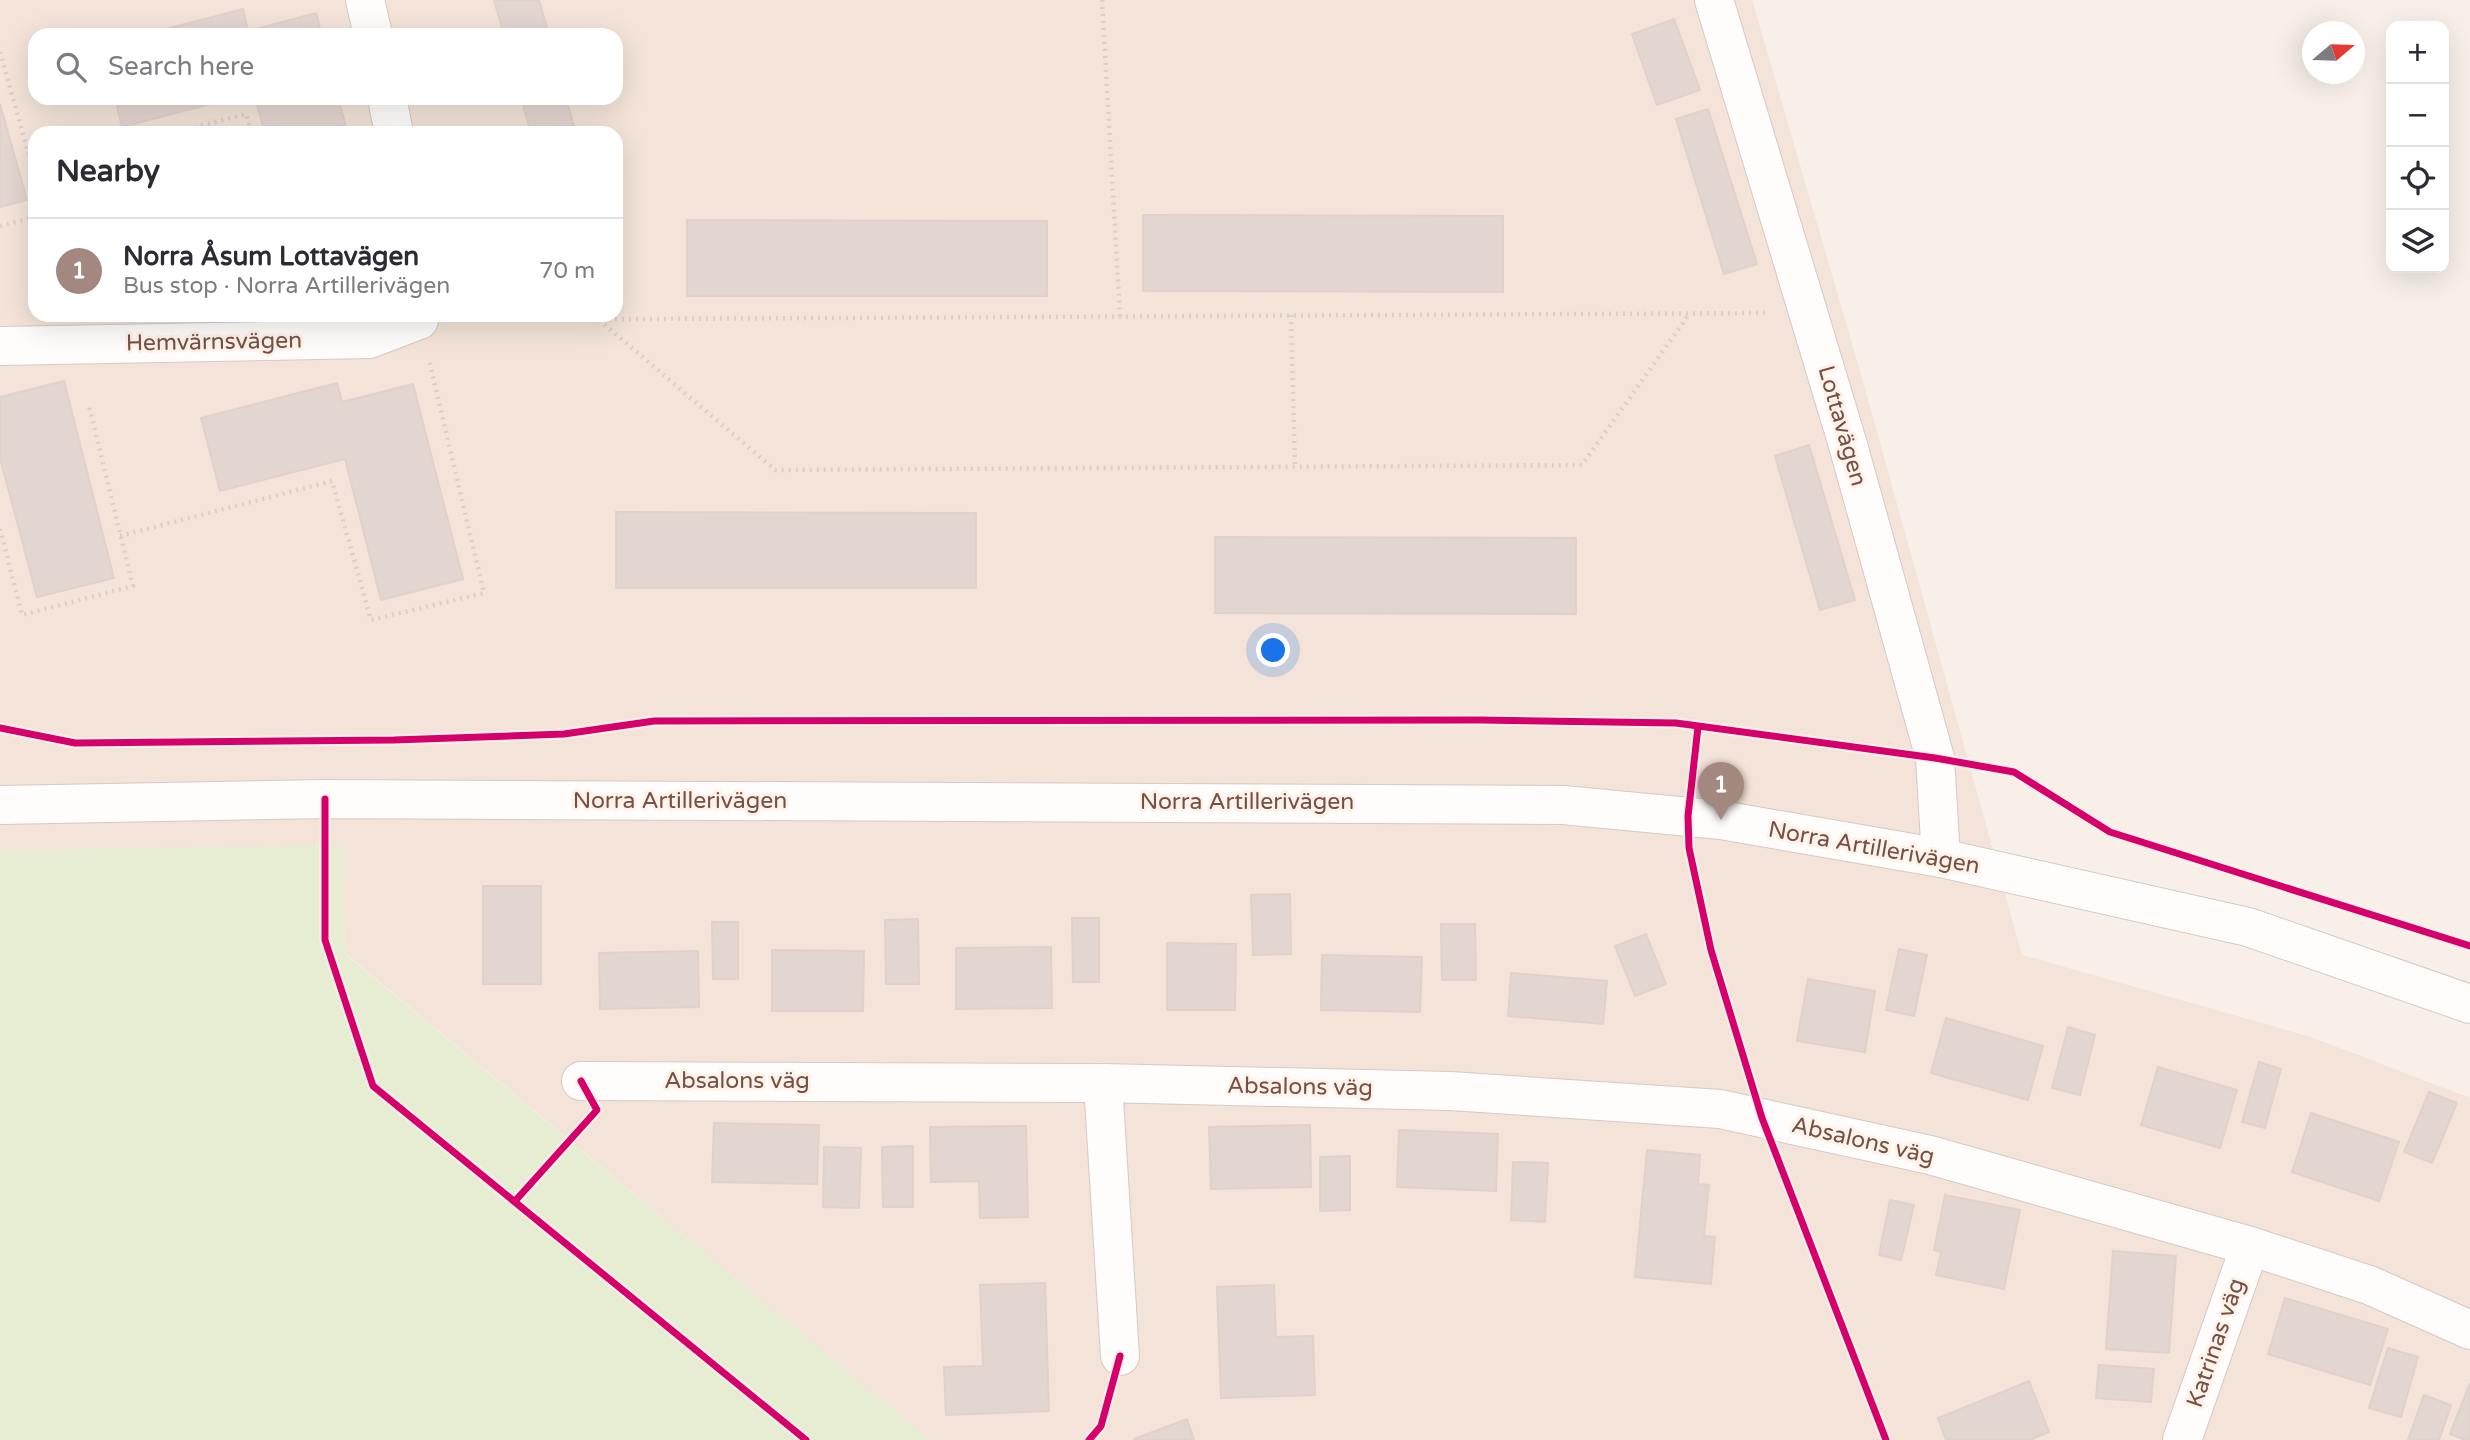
<!DOCTYPE html>
<meta charset="utf-8">
<style>
:root{--surface:#fff;--page:#f7f7f7;--text:#2b2b33;--muted:#7c7c81;--line:#e1e1e2;--accent:#a3887f}
body{margin:0;font-family:"Varela Round",sans-serif;background:var(--page);color:var(--text)}
.controls{position:absolute;right:21px;top:21px;display:grid;overflow:hidden;border-radius:14px;box-shadow:0 7px 28px #0002}
.controls button{width:63px;height:63px;display:grid;place-items:center;padding:0;border:0;border-bottom:2px solid var(--line);background:var(--surface);color:var(--text);font:35px sans-serif}
.compass{position:absolute;left:2302px;top:21px;width:63px;height:63px;border-radius:50%;background:var(--surface);box-shadow:0 7px 28px #0002;rotate:71deg}
.you{position:absolute;left:1274px;top:651px;width:24px;height:24px;margin:-18px;border:5px solid #fff;border-radius:50%;background:#1a73e8;box-shadow:0 0 0 10px #1a73e833}
.badge{display:grid;place-items:center;width:46px;height:46px;border-radius:50%;background:var(--accent);color:#fff;font-size:23px;font-weight:700}
.pin{position:absolute;translate:-50% -58px;filter:drop-shadow(0 2px 4px #0008)}
.pin::after{content:'';position:absolute;top:37px;width:24px;height:21px;background:inherit;clip-path:polygon(0 0,100% 0,50% 100%)}
.list{margin:0;padding:0;list-style:none}
h2{display:flex;justify-content:space-between;align-items:center;height:91px;margin:0;padding:0 28px;font-size:30px}
h2 small{font-size:23px;font-weight:400;color:var(--muted)}
.list li{display:grid;grid-template-columns:46px 1fr auto;gap:21px;align-items:center;box-sizing:border-box;height:105px;padding:0 28px;border-top:2px solid var(--line)}
.list b{display:block;font-size:26px;white-space:nowrap}
.list p{margin:0;font-size:23px;white-space:nowrap;color:var(--muted)}
.list em{font-size:23px;font-style:normal;color:var(--muted)}
.icon{flex:none;width:38px;height:38px;fill:none;stroke:currentColor;stroke-width:2;stroke-linecap:round;stroke-linejoin:round}
.map{position:relative;flex:none;width:2470px;height:1440px;overflow:hidden}
.search{position:absolute;background:var(--surface);box-shadow:0 7px 28px #0002;left:28px;top:28px;width:595px;height:77px;display:flex;align-items:center;gap:18px;box-sizing:border-box;padding:0 24px;border-radius:21px;color:var(--muted);font-size:26px}
.panel{position:absolute;background:var(--surface);box-shadow:0 7px 28px #0002;left:28px;top:126px;width:595px;height:196px;border-radius:21px}
.map>svg:first-child{display:block}
.residential{fill:#f3e3d8;fill-rule:evenodd}
.green{fill:#e6edd2}
.building{fill:#e3d5d0;stroke:#e0d1ca;stroke-width:2}
.lines{fill:none;stroke-linecap:round;stroke-linejoin:round}
.street-casing{stroke:#d6cac5;stroke-width:40}
.secondary-casing{stroke:#d6cac4;stroke-width:40}
.path{stroke:#d9cfcb;stroke-width:4.5;stroke-dasharray:2 5;stroke-linecap:butt}
.street{stroke:#fefdfc;stroke-width:38}
.secondary{stroke:#fefdfc;stroke-width:38}
.cycleway-casing{stroke:#fff3e9;stroke-width:11}
.cycleway{stroke:#d6006c;stroke-width:7}
.labels{text-anchor:middle;dominant-baseline:central;stroke-width:6;stroke-linejoin:round;paint-order:stroke}
.street-label{font-size:23px;fill:#765047;stroke:#fff3e9}
</style>
<div class="map">
<svg width="2470" height="1440" viewBox="0 0 2470 1440">
<rect width="100%" height="100%" fill="#f7efe8"/>
<path class="residential" d="M0 0H1752L1864 385 2022 955 2311 1037 2470 1098V1440H930L345 953 342 845 0 850ZM35 35H616V98H35ZM35 133H616V315H35Z"/>
<path class="green" d="M342 845 345 954 930 1440H0V850Z"/>
<g class="building">
<path d="M494 0H539L549 35H504Z"/>
<path d="M243 9 248 31 316 13 322 35H143Z"/>
<path d="M1674 19 1700 90 1657 105 1632 34Z"/>
<path d="M115 98H233L122 127Z"/>
<path d="M255 98H338L348 133H265Z"/>
<path d="M521 98H566L576 133H531Z"/>
<path d="M0 104 27 200 0 207Z"/>
<path d="M1708 109 1757 264 1724 274 1676 119Z"/>
<path d="M1143 215 1503 216V292L1143 291Z"/>
<path d="M687 220 1047 221V296H687Z"/>
<path d="M64 381 114 578 37 597 0 458V397Z"/>
<path d="M337 383 342 402 413 384 463 579 381 600 345 459 220 491 201 418Z"/>
<path d="M1809 445 1855 600 1820 610 1775 456Z"/>
<path d="M616 512 976 513V588H616Z"/>
<path d="M1215 537 1576 538V614L1215 613Z"/>
<rect x="483" y="886" width="58" height="98"/>
<path d="M1290 894 1291 954 1253 955 1251 895Z"/>
<path d="M1072 918H1099V982H1073Z"/>
<path d="M918 919 919 984H886L885 920Z"/>
<path d="M712 922H738V979H713Z"/>
<path d="M1441 924H1475L1476 980H1442Z"/>
<path d="M1646 934 1666 984 1635 996 1615 946Z"/>
<path d="M1167 943 1236 944 1235 1010H1167Z"/>
<path d="M1051 947 1052 1008 956 1009V948Z"/>
<path d="M1899 949 1927 955 1914 1016 1886 1010Z"/>
<path d="M772 950 864 951 863 1011H772Z"/>
<path d="M698 951 699 1007 600 1009 599 953Z"/>
<path d="M1322 955 1422 957 1420 1012 1321 1010Z"/>
<path d="M1511 973 1607 981 1603 1024 1508 1016Z"/>
<path d="M1808 979 1875 991 1865 1052 1797 1041Z"/>
<path d="M1946 1018 2043 1046 2028 1100 1931 1073Z"/>
<path d="M2068 1027 2095 1035 2080 1095 2052 1088Z"/>
<path d="M2259 1062 2281 1069 2265 1128 2242 1122Z"/>
<path d="M2158 1067 2237 1090 2220 1148 2141 1125Z"/>
<path d="M2429 1092 2457 1103 2432 1163 2404 1152Z"/>
<path d="M2311 1113 2399 1142 2379 1201 2292 1172Z"/>
<path d="M714 1123 819 1125 817 1184 712 1182Z"/>
<path d="M1310 1125 1311 1187 1211 1189 1209 1127Z"/>
<path d="M1026 1126 1028 1217 980 1218 979 1181 931 1182 930 1127Z"/>
<path d="M1399 1130 1498 1134 1496 1191 1397 1187Z"/>
<path d="M913 1146V1207H883L882 1147Z"/>
<path d="M824 1147 861 1148 859 1208 823 1207Z"/>
<path d="M1647 1150 1700 1155 1698 1184 1709 1185 1704 1236 1715 1237 1711 1284 1635 1277Z"/>
<path d="M1350 1156V1210L1320 1211V1157Z"/>
<path d="M1513 1162 1548 1163 1545 1222 1511 1220Z"/>
<path d="M1945 1195 2020 1210 2004 1289 1936 1275 1941 1252 1934 1250Z"/>
<path d="M1890 1200 1914 1205 1901 1260 1879 1255Z"/>
<path d="M2113 1251 2176 1256 2169 1353 2106 1349Z"/>
<path d="M1045 1283 1049 1411 946 1415 944 1367 983 1366 980 1285Z"/>
<path d="M1274 1285 1276 1337 1313 1336 1315 1395 1221 1398 1217 1287Z"/>
<path d="M2285 1298 2388 1329 2370 1385 2268 1354Z"/>
<path d="M2388 1348 2418 1357 2401 1417 2369 1408Z"/>
<path d="M2099 1365 2154 1369 2151 1402 2096 1398Z"/>
<path d="M2029 1381 2049 1432 2030 1440H1946L1938 1418Z"/>
<path d="M2470 1383V1440H2465L2450 1434Z"/>
<path d="M2424 1395 2451 1405 2439 1440H2408Z"/>
<path d="M1187 1419 1194 1440H1134V1439Z"/>
</g>
<g class="lines">
<defs>
<g id="street">
<path d="M365 0 373 35"/>
<path d="M1714 0 1848 445 1935 758 1941 858"/>
<path d="M387 98 394 133"/>
<path d="M0 346 369 339 419 320 420 315"/>
<path d="M581 1081 1103 1083 1450 1091 1720 1109 1930 1155 2250 1246 2369 1285 2470 1330"/>
<path d="M1103 1083 1120 1356"/>
<path d="M2182 1440 2250 1246"/>
</g>
<path id="secondary" d="M0 805 325 799 1563 805 1721 820 1941 858 2248 927 2470 1004"/>
</defs>
<use href="#street" class="street-casing"/>
<use href="#secondary" class="secondary-casing"/>
<g class="path">
<path d="M1102 0 1120 317"/>
<path d="M0 52 35 177"/>
<path d="M174 133 246 114 252 133"/>
<path d="M0 226 35 217"/>
<path d="M1291 315 1295 467"/>
<path d="M461 320 1765 313"/>
<path d="M599 320 775 470 1582 465 1690 313"/>
<path d="M0 529 22 615 133 586 89 406"/>
<path d="M120 536 332 481 371 620 484 593 429 360"/>
</g>
<use href="#street" class="street"/>
<use href="#secondary" class="secondary"/>
<defs>
<g id="cycleway">
<path d="M1698 727 1688 816 1689 848 1711 950 1762 1118 1886 1440"/>
<path d="M0 728 75 743 394 740 564 734 654 721 1481 720 1676 723 1935 758 2014 772 2110 832 2470 946"/>
<path d="M325 799V940L373 1086 806 1440"/>
<path d="M516 1200 597 1110 581 1081"/>
<path d="M1089 1440 1101 1426 1120 1356"/>
</g>
</defs>
<use href="#cycleway" class="cycleway-casing"/>
<use href="#cycleway" class="cycleway"/>
</g>
<g class="labels">
<g class="street-label">
<text transform="translate(214 342) rotate(-1)">Hemvärnsvägen</text>
<text transform="translate(1842 426) rotate(74)">Lottavägen</text>
<text x="680" y="801">Norra Artillerivägen</text>
<text x="1247" y="802">Norra Artillerivägen</text>
<text transform="translate(1874 848) rotate(10)">Norra Artillerivägen</text>
<text x="737" y="1081">Absalons väg</text>
<text transform="translate(1300 1087) rotate(1)">Absalons väg</text>
<text transform="translate(1863 1141) rotate(13)">Absalons väg</text>
<text transform="translate(2216 1343) rotate(-71)">Katrinas väg</text>
</g>
</g>
</svg>
<div class="controls">
<button>+</button>
<button>−</button>
<button><svg class="icon" aria-label="locate" viewBox="0 0 24 24"><circle cx="12" cy="12" r="6"/><path d="M12 2v4M12 18v4M2 12h4M18 12h4"/></svg></button>
<button><svg class="icon" aria-label="layers" viewBox="0 0 24 24"><path d="M12 4l9 5-9 5-9-5zM3 14l9 5 9-5"/></svg></button>
</div>
<svg class="compass" viewBox="-18 -18 36 36"><path d="M0-13l5 13h-10z" fill="#e53935"/><path d="M0 13l5-13h-10z" fill="#7c7c81"/></svg>
<div class="you"></div>
<div class="pin badge" style="left:1721px;top:820px">1</div>
<div class="search"><svg class="icon" aria-label="search" viewBox="0 0 24 24"><circle cx="10" cy="10" r="6"/><path d="M15 15l6 6"/></svg>Search here</div>
<section class="panel">
<h2>Nearby<small></small></h2>
<ul class="list">
<li><span class="badge">1</span><div><b>Norra Åsum Lottavägen</b><p>Bus stop · Norra Artillerivägen</p></div><em>70 m</em></li>
</ul>
</section>
</div>
